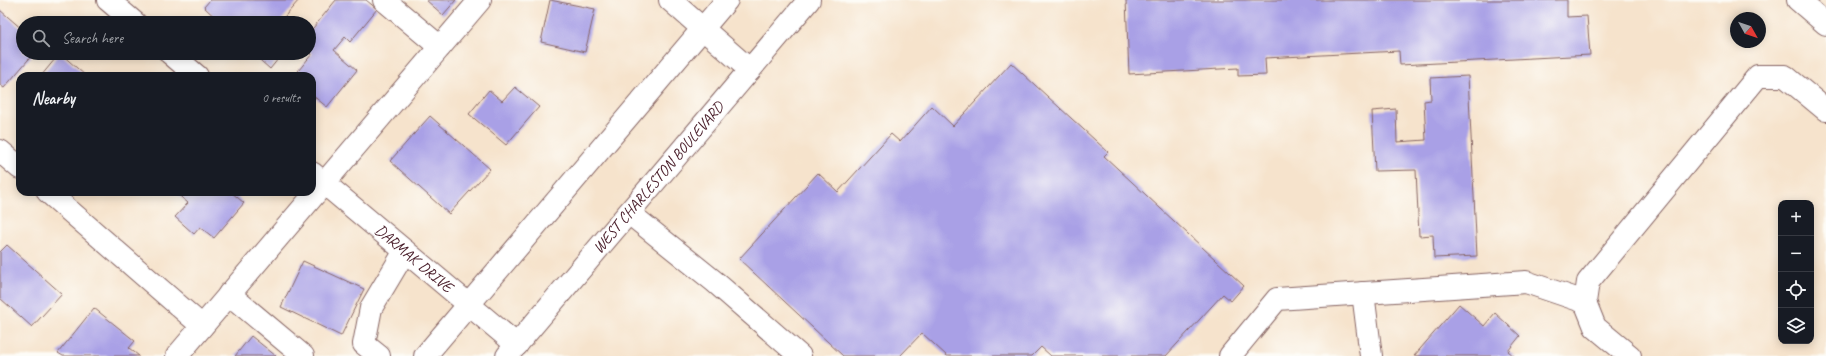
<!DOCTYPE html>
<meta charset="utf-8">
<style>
:root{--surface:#171b24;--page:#242831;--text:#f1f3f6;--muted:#9ea1a6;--line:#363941}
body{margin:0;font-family:Caveat,sans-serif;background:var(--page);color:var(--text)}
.controls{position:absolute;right:12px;bottom:12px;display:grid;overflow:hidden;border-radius:8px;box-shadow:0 2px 10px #0003}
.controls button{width:36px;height:36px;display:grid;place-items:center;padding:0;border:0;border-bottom:1px solid var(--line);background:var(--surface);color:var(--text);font:20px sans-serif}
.compass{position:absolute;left:1730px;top:12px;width:36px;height:36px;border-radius:50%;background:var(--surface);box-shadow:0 2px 10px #0003;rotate:130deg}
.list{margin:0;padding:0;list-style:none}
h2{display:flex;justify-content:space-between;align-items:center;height:52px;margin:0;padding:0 16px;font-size:17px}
h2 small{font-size:13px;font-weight:400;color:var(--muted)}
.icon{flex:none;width:22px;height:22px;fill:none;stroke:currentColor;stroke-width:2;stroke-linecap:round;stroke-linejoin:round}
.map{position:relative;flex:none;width:1826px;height:356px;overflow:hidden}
.search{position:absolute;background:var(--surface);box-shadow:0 2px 10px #0003;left:16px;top:16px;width:300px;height:44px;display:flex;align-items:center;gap:10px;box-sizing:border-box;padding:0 14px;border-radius:22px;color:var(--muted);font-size:15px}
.panel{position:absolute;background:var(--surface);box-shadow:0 2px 10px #0003;left:16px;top:72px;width:300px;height:124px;border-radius:12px}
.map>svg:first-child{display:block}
.building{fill:#a9a0e6}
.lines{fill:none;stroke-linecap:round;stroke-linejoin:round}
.minor-casing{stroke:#866463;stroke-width:24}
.major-casing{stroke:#866463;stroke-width:24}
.minor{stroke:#fff;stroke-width:22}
.major{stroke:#fff;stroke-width:22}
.labels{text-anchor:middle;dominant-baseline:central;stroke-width:3;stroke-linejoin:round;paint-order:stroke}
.street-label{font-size:16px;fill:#4a1f2b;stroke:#fdfcf7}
</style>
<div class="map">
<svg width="1826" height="356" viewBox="0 0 1826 356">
<rect width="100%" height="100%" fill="#fdfcf7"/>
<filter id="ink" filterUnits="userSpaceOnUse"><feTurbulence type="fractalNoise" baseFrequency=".025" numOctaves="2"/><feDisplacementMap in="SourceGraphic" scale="8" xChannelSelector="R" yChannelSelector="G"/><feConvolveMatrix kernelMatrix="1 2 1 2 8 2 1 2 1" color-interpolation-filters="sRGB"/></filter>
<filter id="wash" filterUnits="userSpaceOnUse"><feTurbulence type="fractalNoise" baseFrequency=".012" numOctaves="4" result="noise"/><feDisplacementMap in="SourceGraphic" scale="16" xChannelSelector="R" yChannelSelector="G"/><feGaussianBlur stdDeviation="0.9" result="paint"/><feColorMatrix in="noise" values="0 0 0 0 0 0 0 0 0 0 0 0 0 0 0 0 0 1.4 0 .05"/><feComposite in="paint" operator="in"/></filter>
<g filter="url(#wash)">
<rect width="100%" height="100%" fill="#f6e3cc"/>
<g id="blocks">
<g class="building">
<path d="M210 0H299L279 23H221L204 7Z"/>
<path d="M336 0H366L377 9 350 42 345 37 334 50 357 70 327 107 312 95V76H294L312 54 309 51V33Z"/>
<path d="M426 0H456L443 15Z"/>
<path d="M550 0 595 9 585 52 541 42Z"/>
<path d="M1126 0H1567V17L1587 16 1590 55 1400 65 1399 51 1265 58 1266 75 1238 76V68L1129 74Z"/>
<path d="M0 10 23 30V53H34L4 88 0 85Z"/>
<path d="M60 53 86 76H41Z"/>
<path d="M252 53H283L270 69Z"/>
<path d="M1011 63 1108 152 1104 156 1244 286 1231 301 1223 294 1166 356H1051L1041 347 1032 356H947L922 333 900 356H843L739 259 818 173 838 192 891 134 900 142 932 106 953 126Z"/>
<path d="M1468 76 1477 256 1434 258 1433 235 1419 236 1416 170 1375 171 1372 111 1396 109 1397 142 1426 140 1424 101 1431 100 1430 78Z"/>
<path d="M515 87 539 107 506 145 469 114 489 90 502 101Z"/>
<path d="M430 116 490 169 449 214 390 161Z"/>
<path d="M175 192H231L244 203 214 238 200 227 194 234 175 217 188 203Z"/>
<path d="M7 245 62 294 32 327 0 298V252Z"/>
<path d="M303 261 364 289 341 336 281 307Z"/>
<path d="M1459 304 1484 326 1495 313 1520 336 1508 351 1514 356H1414Z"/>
<path d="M94 308 135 341 129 348 139 356H63L58 353Z"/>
<path d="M251 336 276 356H235Z"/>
</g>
</g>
</g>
<g filter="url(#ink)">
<use href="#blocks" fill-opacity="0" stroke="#866463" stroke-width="1"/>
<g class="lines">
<defs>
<g id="minor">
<path d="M108 0 135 23"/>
<path d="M384 0 440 47"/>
<path d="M670 0 750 70"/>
<path d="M1798 0 1826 24"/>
<path d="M170 53 197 76"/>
<path d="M0 151 20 168"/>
<path id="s1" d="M312 173 517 345"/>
<path d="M48 192 202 326"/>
<path d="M629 213 715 282 800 356"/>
<path d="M1363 293 1371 356"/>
<path d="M229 294 303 356"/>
<path d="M177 356 480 0"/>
<path d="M379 356 364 344 371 308 405 251"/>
<path d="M1230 356 1277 299 1526 282 1585 302"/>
<path d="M1630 356 1595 327 1585 302 1588 282 1758 76H1785L1826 110"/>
</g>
<g id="major">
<path d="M425 356 727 0"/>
<path id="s2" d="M507 356 809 0"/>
</g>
</defs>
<use href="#minor" class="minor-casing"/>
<use href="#major" class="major-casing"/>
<use href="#minor" class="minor"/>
<use href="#major" class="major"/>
</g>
</g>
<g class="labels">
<g class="street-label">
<text stroke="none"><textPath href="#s2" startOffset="234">WEST CHARLESTON BOULEVARD</textPath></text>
<text stroke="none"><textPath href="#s1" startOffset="133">DARMAK DRIVE</textPath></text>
</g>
</g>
</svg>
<div class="controls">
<button>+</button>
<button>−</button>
<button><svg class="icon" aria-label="locate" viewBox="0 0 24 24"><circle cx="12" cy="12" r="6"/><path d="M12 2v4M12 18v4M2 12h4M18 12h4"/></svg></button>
<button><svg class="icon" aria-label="layers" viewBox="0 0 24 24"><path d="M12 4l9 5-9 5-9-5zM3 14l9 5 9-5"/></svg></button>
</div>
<svg class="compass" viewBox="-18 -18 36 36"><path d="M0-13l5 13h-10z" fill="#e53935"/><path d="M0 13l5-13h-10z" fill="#9ea1a6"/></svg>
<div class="search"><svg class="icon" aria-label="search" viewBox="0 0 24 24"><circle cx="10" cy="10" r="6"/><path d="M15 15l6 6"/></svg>Search here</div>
<section class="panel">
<h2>Nearby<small>0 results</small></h2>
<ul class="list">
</ul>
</section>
</div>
